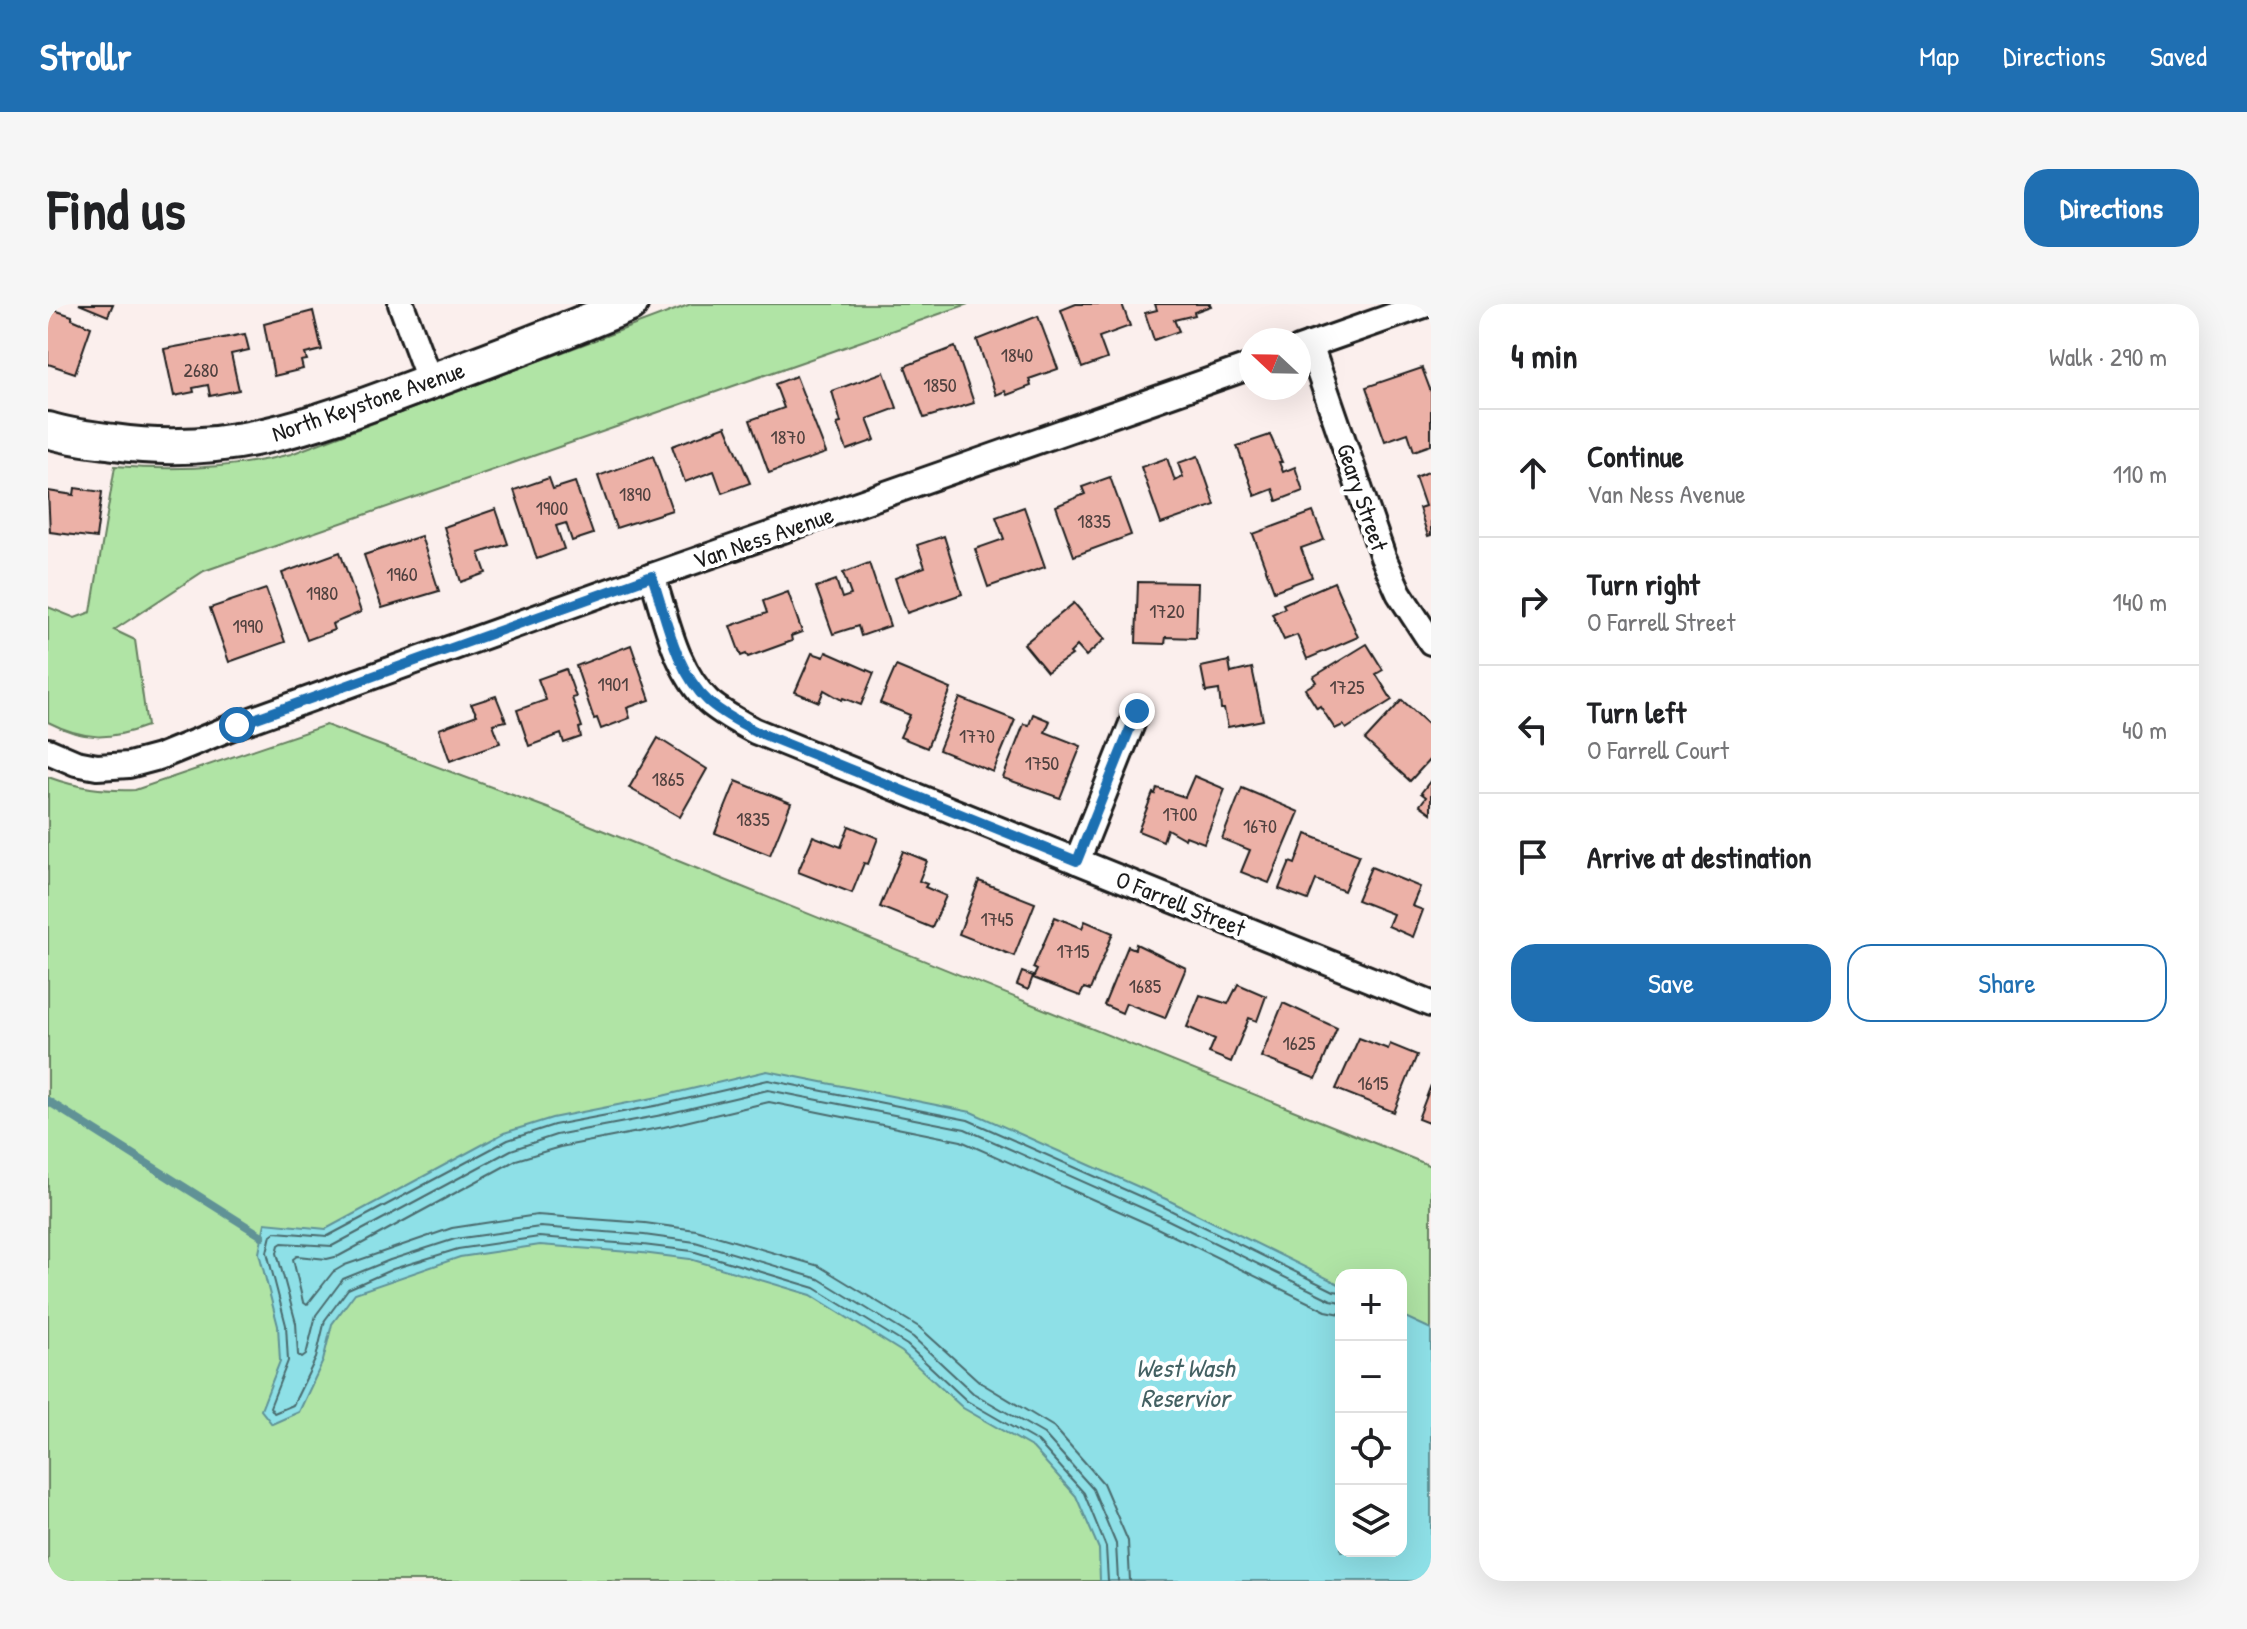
<!DOCTYPE html>
<meta charset="utf-8">
<style>
:root{--surface:#fff;--page:#f6f6f6;--text:#202124;--muted:#757577;--line:#e0e0e0;--accent:#1f6fb2}
body{margin:0;font-family:"Patrick Hand",sans-serif;background:var(--page);color:var(--text)}
.controls{position:absolute;right:24px;bottom:24px;display:grid;overflow:hidden;border-radius:16px;box-shadow:0 8px 32px #0002}
.controls button{width:72px;height:72px;display:grid;place-items:center;padding:0;border:0;border-bottom:2px solid var(--line);background:var(--surface);color:var(--text);font:40px sans-serif}
.compass{position:absolute;left:1191px;top:24px;width:72px;height:72px;border-radius:50%;background:var(--surface);box-shadow:0 8px 32px #0002;rotate:292deg}
.stop{position:absolute;width:24px;height:24px;margin:-18px;border:6px solid #1f6fb2;border-radius:50%;background:#fff}
.stop.end{background:#1f6fb2;border-color:#fff;box-shadow:0 2px 8px #0008}
.list{margin:0;padding:0;list-style:none}
h2{display:flex;justify-content:space-between;align-items:center;height:104px;margin:0;padding:0 32px;font-size:34px}
h2 small{font-size:26px;font-weight:400;color:var(--muted)}
.list li{display:grid;grid-template-columns:52px 1fr auto;gap:24px;align-items:center;box-sizing:border-box;height:128px;padding:0 32px;border-top:2px solid var(--line)}
.list b{display:block;font-size:30px;white-space:nowrap}
.list p{margin:0;font-size:26px;white-space:nowrap;color:var(--muted)}
.list em{font-size:26px;font-style:normal;color:var(--muted)}
.actions{display:flex;gap:16px;padding:24px 32px}
.actions a{flex:1;padding:18px 0;border:2px solid var(--accent);border-radius:24px;text-align:center;font-size:28px;color:var(--accent)}
.actions .main{background:var(--accent);color:#fff}
.icon{flex:none;width:44px;height:44px;fill:none;stroke:currentColor;stroke-width:2;stroke-linecap:round;stroke-linejoin:round}
.map{position:relative;flex:none;width:1383px;height:1277px;overflow:hidden;border-radius:24px}
header{display:flex;align-items:center;gap:48px;box-sizing:border-box;height:112px;padding:0 40px;background:var(--accent);color:#fff}
header strong{font-size:38px}
nav{display:flex;gap:44px;margin-inline-start:auto;font-size:28px}
.intro{display:flex;align-items:center;justify-content:space-between;box-sizing:border-box;height:192px;padding:0 48px}
h1{margin:0;font-size:56px}
.button{padding:20px 36px;border-radius:24px;background:var(--accent);color:#fff;font-size:28px;font-weight:700}
main{display:flex;gap:48px;padding:0 48px}
aside{flex:1;background:var(--surface);border-radius:24px;box-shadow:0 8px 32px #0002}
.map>svg:first-child{display:block}
.green{fill:#b0e4a5;stroke:#668060;stroke-width:2;fill-rule:evenodd}
.water{fill:#8ee0e7;stroke:#609296;stroke-width:2}
.lines{fill:none;stroke-linecap:round;stroke-linejoin:round}
.shore{stroke:#4a6a6d;stroke-width:2}
.stream{stroke:#609296;stroke-width:8}
.building{fill:#ecb1a7;stroke:#1c1c1c;stroke-width:2}
.street-casing{stroke:#1c1c1c;stroke-width:30}
.secondary-casing{stroke:#1c1c1c;stroke-width:40}
.street{stroke:#fff;stroke-width:24}
.secondary{stroke:#fff;stroke-width:34}
.route{stroke:#1f6fb2;stroke-width:10}
.labels{text-anchor:middle;dominant-baseline:central;stroke-width:8;stroke-linejoin:round;paint-order:stroke}
.number-label{font-size:20px;fill:#50413f}
.street-label{font-size:24px;fill:#1c1c1c;stroke:#fff}
.water-label{font-size:26px;font-style:italic;fill:#446163;stroke:#fff}
</style>
<header>
<strong>Strollr</strong>
<nav><a>Map</a><a>Directions</a><a>Saved</a></nav>
</header>
<div class="intro"><h1>Find us</h1><a class="button">Directions</a></div>
<main>
<div class="map">
<svg width="1383" height="1277" viewBox="0 0 1383 1277">
<rect width="100%" height="100%" fill="#fbefed"/>
<filter id="ink" filterUnits="userSpaceOnUse"><feTurbulence type="fractalNoise" baseFrequency=".0125" numOctaves="2"/><feDisplacementMap in="SourceGraphic" scale="16" xChannelSelector="R" yChannelSelector="G"/><feConvolveMatrix kernelMatrix="1 2 1 2 8 2 1 2 1" color-interpolation-filters="sRGB"/></filter>
<g filter="url(#ink)">
<g class="green">
<path d="M643 0H920L156 267 66 326 87 336 99 422C62 436 37 437 0 418V303L27 314 43 308 67 162C127 167 184 165 243 150Z"/>
<path d="M278 421 502 505 1383 862V1277H0V473C30 484 55 487 87 486ZM1293 971H1353V1247H1293Z"/>
</g>
<path class="water" d="M719 767 923 808 1120 896 1293 981V1247H1353V1011L1383 1025V1277H1052L1051 1245 1028 1192 985 1144 915 1104 854 1048 763 991 642 955 594 949 492 941 412 953 307 989 284 1020 275 1057 251 1108 224 1120 213 1106 232 1057 230 1022 211 949 217 919 278 925 456 829 504 814 610 793Z"/>
<g class="lines">
<g class="shore">
<path d="M1060 1277 1058 1243 1036 1189 990 1138 919 1097 859 1041 767 984 644 947 595 941 491 933 410 945 345 965 300 985 277 1016 268 1054 245 1101 226 1109 222 1103 240 1057 238 1021 219 948 223 931 227 928 280 932 460 836 506 821 612 801 720 776 920 816 1116 903 1286 987 1293 988"/>
<path d="M1070 1277 1068 1240 1045 1185 996 1130 925 1089 865 1033 771 975 647 938 596 931 492 923 407 935 342 956 295 975 268 1011 258 1051 254 1054 250 1051 248 1019 229 949 231 941 234 939 284 942 463 846 508 831 614 811 720 786 917 825 1112 912 1283 996 1293 998"/>
<path d="M1082 1277 1080 1237 1055 1179 1006 1123 933 1079 871 1023 771 962 648 926 597 919 489 911 404 924 297 961 285 968 259 1001 255 998 245 955 249 952 279 955 291 952 468 856 512 843 616 823 721 798 913 837 1107 923 1278 1007 1293 1010"/>
</g>
<path class="stream" d="M0 797 214 932"/>
</g>
<g class="building">
<path d="M31 0H65L60 12Z"/>
<path d="M1028 0H1074L1082 22 1051 33 1059 55 1034 64 1013 6Z"/>
<path d="M1107 0H1162L1163 2 1146 8 1147 11 1126 16 1131 27 1106 36 1097 9 1109 6Z"/>
<path d="M0 4 24 12V15L43 23 27 69 0 60Z"/>
<path d="M265 7 274 46 257 50 259 56 253 57 255 65 226 72 216 20Z"/>
<path d="M990 12 1010 65 981 75 983 82 959 91 957 87 948 91 929 36Z"/>
<path d="M197 30 201 46 183 50 191 86 162 92 160 81 145 84 146 88 126 92 116 45Z"/>
<path d="M907 43 926 99 876 114 857 62Z"/>
<path d="M1374 64 1383 88V141L1366 147 1360 129 1337 137 1318 83Z"/>
<path d="M836 68 849 104 819 115 827 136 799 146 789 120 793 119 784 87Z"/>
<path d="M748 72 778 149 721 169 702 116 736 104 727 80Z"/>
<path d="M678 122 702 179 674 189 666 167 637 178 624 142Z"/>
<path d="M1222 131 1234 158H1231L1235 168 1247 163 1255 187 1229 197 1225 185 1207 192 1189 142Z"/>
<path d="M605 152 624 206 568 224 550 172Z"/>
<path d="M1150 152 1167 201 1113 220 1093 163 1119 154 1127 177 1135 173 1130 159Z"/>
<path d="M1383 167V231L1380 232 1371 204 1377 202 1367 173Z"/>
<path d="M1062 173 1083 231 1026 252 1008 202 1037 190 1034 183Z"/>
<path d="M501 174 505 185 527 178 545 230 524 237 518 219 508 222 516 245 489 255 466 186Z"/>
<path d="M27 184 54 188 48 234 2 228 0 187 26 191Z"/>
<path d="M976 203 997 263 940 283 927 245 956 235 948 213Z"/>
<path d="M448 205 460 240 431 249 438 269 413 278 396 223Z"/>
<path d="M1265 208 1276 236 1253 244 1264 273 1226 287 1205 230Z"/>
<path d="M373 232 391 287 334 304 316 251Z"/>
<path d="M896 232 914 290 859 309 847 274 877 263 869 241Z"/>
<path d="M292 248 313 308 284 320 286 326 259 336 234 269Z"/>
<path d="M821 259 842 322 813 332 810 322 785 330 768 283 788 276 794 294 803 291 795 269Z"/>
<path d="M1090 278 1150 279 1148 334 1118 333 1117 340 1088 339Z"/>
<path d="M1286 278 1310 333 1259 355 1249 331 1236 336 1224 310 1237 304 1235 300Z"/>
<path d="M218 285 237 338 181 358 162 304Z"/>
<path d="M740 288 754 328 743 332 744 337 700 353 698 350 693 352 682 322 719 309 715 297Z"/>
<path d="M1026 299 1057 335 1038 352 1029 342 1022 349 1024 351 999 368 976 340Z"/>
<path d="M1319 340 1335 366 1328 370 1344 396 1298 425 1295 421 1287 425 1272 402 1269 404 1257 385 1268 378 1265 373Z"/>
<path d="M583 341 602 396 579 404 582 414 553 425 549 414 546 415 528 362Z"/>
<path d="M778 348 826 369 813 401 795 394 794 396 776 386 771 398 747 388 764 349 776 353Z"/>
<path d="M1181 357 1183 369 1204 364 1215 416 1180 423 1176 405H1173L1171 386 1158 388 1153 363Z"/>
<path d="M848 362 903 385 879 444 852 433 862 411 832 399Z"/>
<path d="M518 365 528 393 524 394 534 423 531 424 533 433 516 439 513 430 481 442 469 406 498 396 490 375Z"/>
<path d="M448 392 458 417 445 420 452 439 402 457 391 425 429 411 423 400Z"/>
<path d="M912 394 967 416 945 468 891 446Z"/>
<path d="M1354 396 1380 420 1383 418V454L1362 477 1317 436Z"/>
<path d="M985 410 1002 417 997 428 1033 442 1012 494 955 474 976 420 981 421Z"/>
<path d="M610 434 659 465 632 513 581 484Z"/>
<path d="M1146 472 1177 485 1156 539 1138 532 1137 535 1119 525 1115 537 1090 527 1105 489 1107 490 1109 484 1137 493Z"/>
<path d="M1383 476V509L1372 501 1378 493 1373 489Z"/>
<path d="M688 477 743 499 722 551 667 529Z"/>
<path d="M1194 484 1251 508 1221 579 1193 568 1202 546 1174 535Z"/>
<path d="M801 522 830 534 820 560 816 559 804 589 750 568 765 532 793 543Z"/>
<path d="M1258 530 1311 551 1296 587 1268 576 1260 596 1231 585 1242 558 1247 560Z"/>
<path d="M855 547 879 557 871 577 879 580 877 583 898 592 884 624 832 603Z"/>
<path d="M1323 563 1372 583 1364 602 1375 606 1365 633 1340 622 1345 610 1309 596Z"/>
<path d="M931 577 987 599 966 652 911 630Z"/>
<path d="M1007 613 1034 624 1037 617 1065 629 1042 686 1036 684 1032 692 985 674 989 666 985 664Z"/>
<path d="M1088 640 1138 664 1117 714 1078 699 1074 709 1056 701 1080 642 1087 645Z"/>
<path d="M974 668 985 672 980 686 969 681Z"/>
<path d="M1190 680 1218 692 1209 717 1201 714 1183 758 1161 749 1167 735 1139 723 1152 691 1180 700Z"/>
<path d="M1235 699 1289 724 1268 775 1213 753Z"/>
<path d="M1311 734 1340 745 1342 740 1369 751 1346 808 1288 785Z"/>
<path d="M1383 781V820L1370 815Z"/>
</g>
<g class="lines">
<defs>
<g id="street">
<path d="M353 0 382 78"/>
<path d="M1262 41 1335 253 1351 289 1383 338"/>
<path d="M1251 45 1379 0"/>
<path d="M604 272C618 313 627 366 660 397 673 409 691 418 707 427L1383 700"/>
<path d="M0 447 28 459 49 463 81 461 111 453 189 421 604 272 1203 62"/>
<path d="M1029 557 1089 407"/>
</g>
<path id="secondary" d="M0 126C21 133 44 135 66 138 182 155 271 119 378 79 446 54 515 28 582 0"/>
</defs>
<use href="#street" class="street-casing"/>
<use href="#secondary" class="secondary-casing"/>
<use href="#street" class="street"/>
<use href="#secondary" class="secondary"/>
</g>
</g>
<g class="lines" filter="url(#ink)">
<path class="route" d="M189 421 604 272C618 313 627 366 660 397 673 409 691 418 707 427L1029 557 1089 407"/>
</g>
<g class="labels">
<g class="number-label">
<text x="969" y="50">1840</text>
<text x="153" y="65">2680</text>
<text x="892" y="80">1850</text>
<text x="740" y="132">1870</text>
<text x="587" y="189">1890</text>
<text x="504" y="203">1900</text>
<text x="1046" y="216">1835</text>
<text x="354" y="269">1960</text>
<text x="274" y="288">1980</text>
<text x="1119" y="306">1720</text>
<text x="200" y="321">1990</text>
<text x="565" y="379">1901</text>
<text x="1299" y="382">1725</text>
<text x="929" y="431">1770</text>
<text x="994" y="458">1750</text>
<text x="620" y="474">1865</text>
<text x="1132" y="509">1700</text>
<text x="705" y="514">1835</text>
<text x="1212" y="521">1670</text>
<text x="949" y="614">1745</text>
<text x="1025" y="646">1715</text>
<text x="1097" y="681">1685</text>
<text x="1251" y="738">1625</text>
<text x="1325" y="778">1615</text>
</g>
<g class="street-label">
<text transform="translate(320 97) rotate(-19)">North Keystone Avenue</text>
<text transform="translate(1315 193) rotate(71)">Geary Street</text>
<text transform="translate(715 233) rotate(-19)">Van Ness Avenue</text>
<text transform="translate(1133 599) rotate(22)">O Farrell Street</text>
</g>
<g class="water-label">
<text x="1137" y="1063">West Wash<tspan x="1137" dy="30">Reservior</tspan></text>
</g>
</g>
</svg>
<div class="controls">
<button>+</button>
<button>−</button>
<button><svg class="icon" aria-label="locate" viewBox="0 0 24 24"><circle cx="12" cy="12" r="6"/><path d="M12 2v4M12 18v4M2 12h4M18 12h4"/></svg></button>
<button><svg class="icon" aria-label="layers" viewBox="0 0 24 24"><path d="M12 4l9 5-9 5-9-5zM3 14l9 5 9-5"/></svg></button>
</div>
<svg class="compass" viewBox="-18 -18 36 36"><path d="M0-13l5 13h-10z" fill="#e53935"/><path d="M0 13l5-13h-10z" fill="#757577"/></svg>
<div class="stop" style="left:189px;top:421px"></div>
<div class="stop end" style="left:1089px;top:407px"></div>
</div>
<aside>
<h2>4 min<small>Walk · 290 m</small></h2>
<ul class="list">
<li><svg class="icon" aria-label="ahead" viewBox="0 0 24 24"><path d="M12 20V5M6 11l6-6 6 6"/></svg><div><b>Continue</b><p>Van Ness Avenue</p></div><em>110 m</em></li>
<li><svg class="icon" aria-label="right" viewBox="0 0 24 24"><path d="M7 20v-9h11M14 6l5 5-5 5"/></svg><div><b>Turn right</b><p>O Farrell Street</p></div><em>140 m</em></li>
<li><svg class="icon" aria-label="left" viewBox="0 0 24 24"><path d="M17 20v-9H6M10 6l-5 5 5 5"/></svg><div><b>Turn left</b><p>O Farrell Court</p></div><em>40 m</em></li>
<li><svg class="icon" aria-label="arrive" viewBox="0 0 24 24"><path d="M6 21V4h12l-3 4 3 4H6"/></svg><div><b>Arrive at destination</b></div></li>
</ul>
<div class="actions"><a class="main">Save</a><a>Share</a></div>
</aside>
</main>
